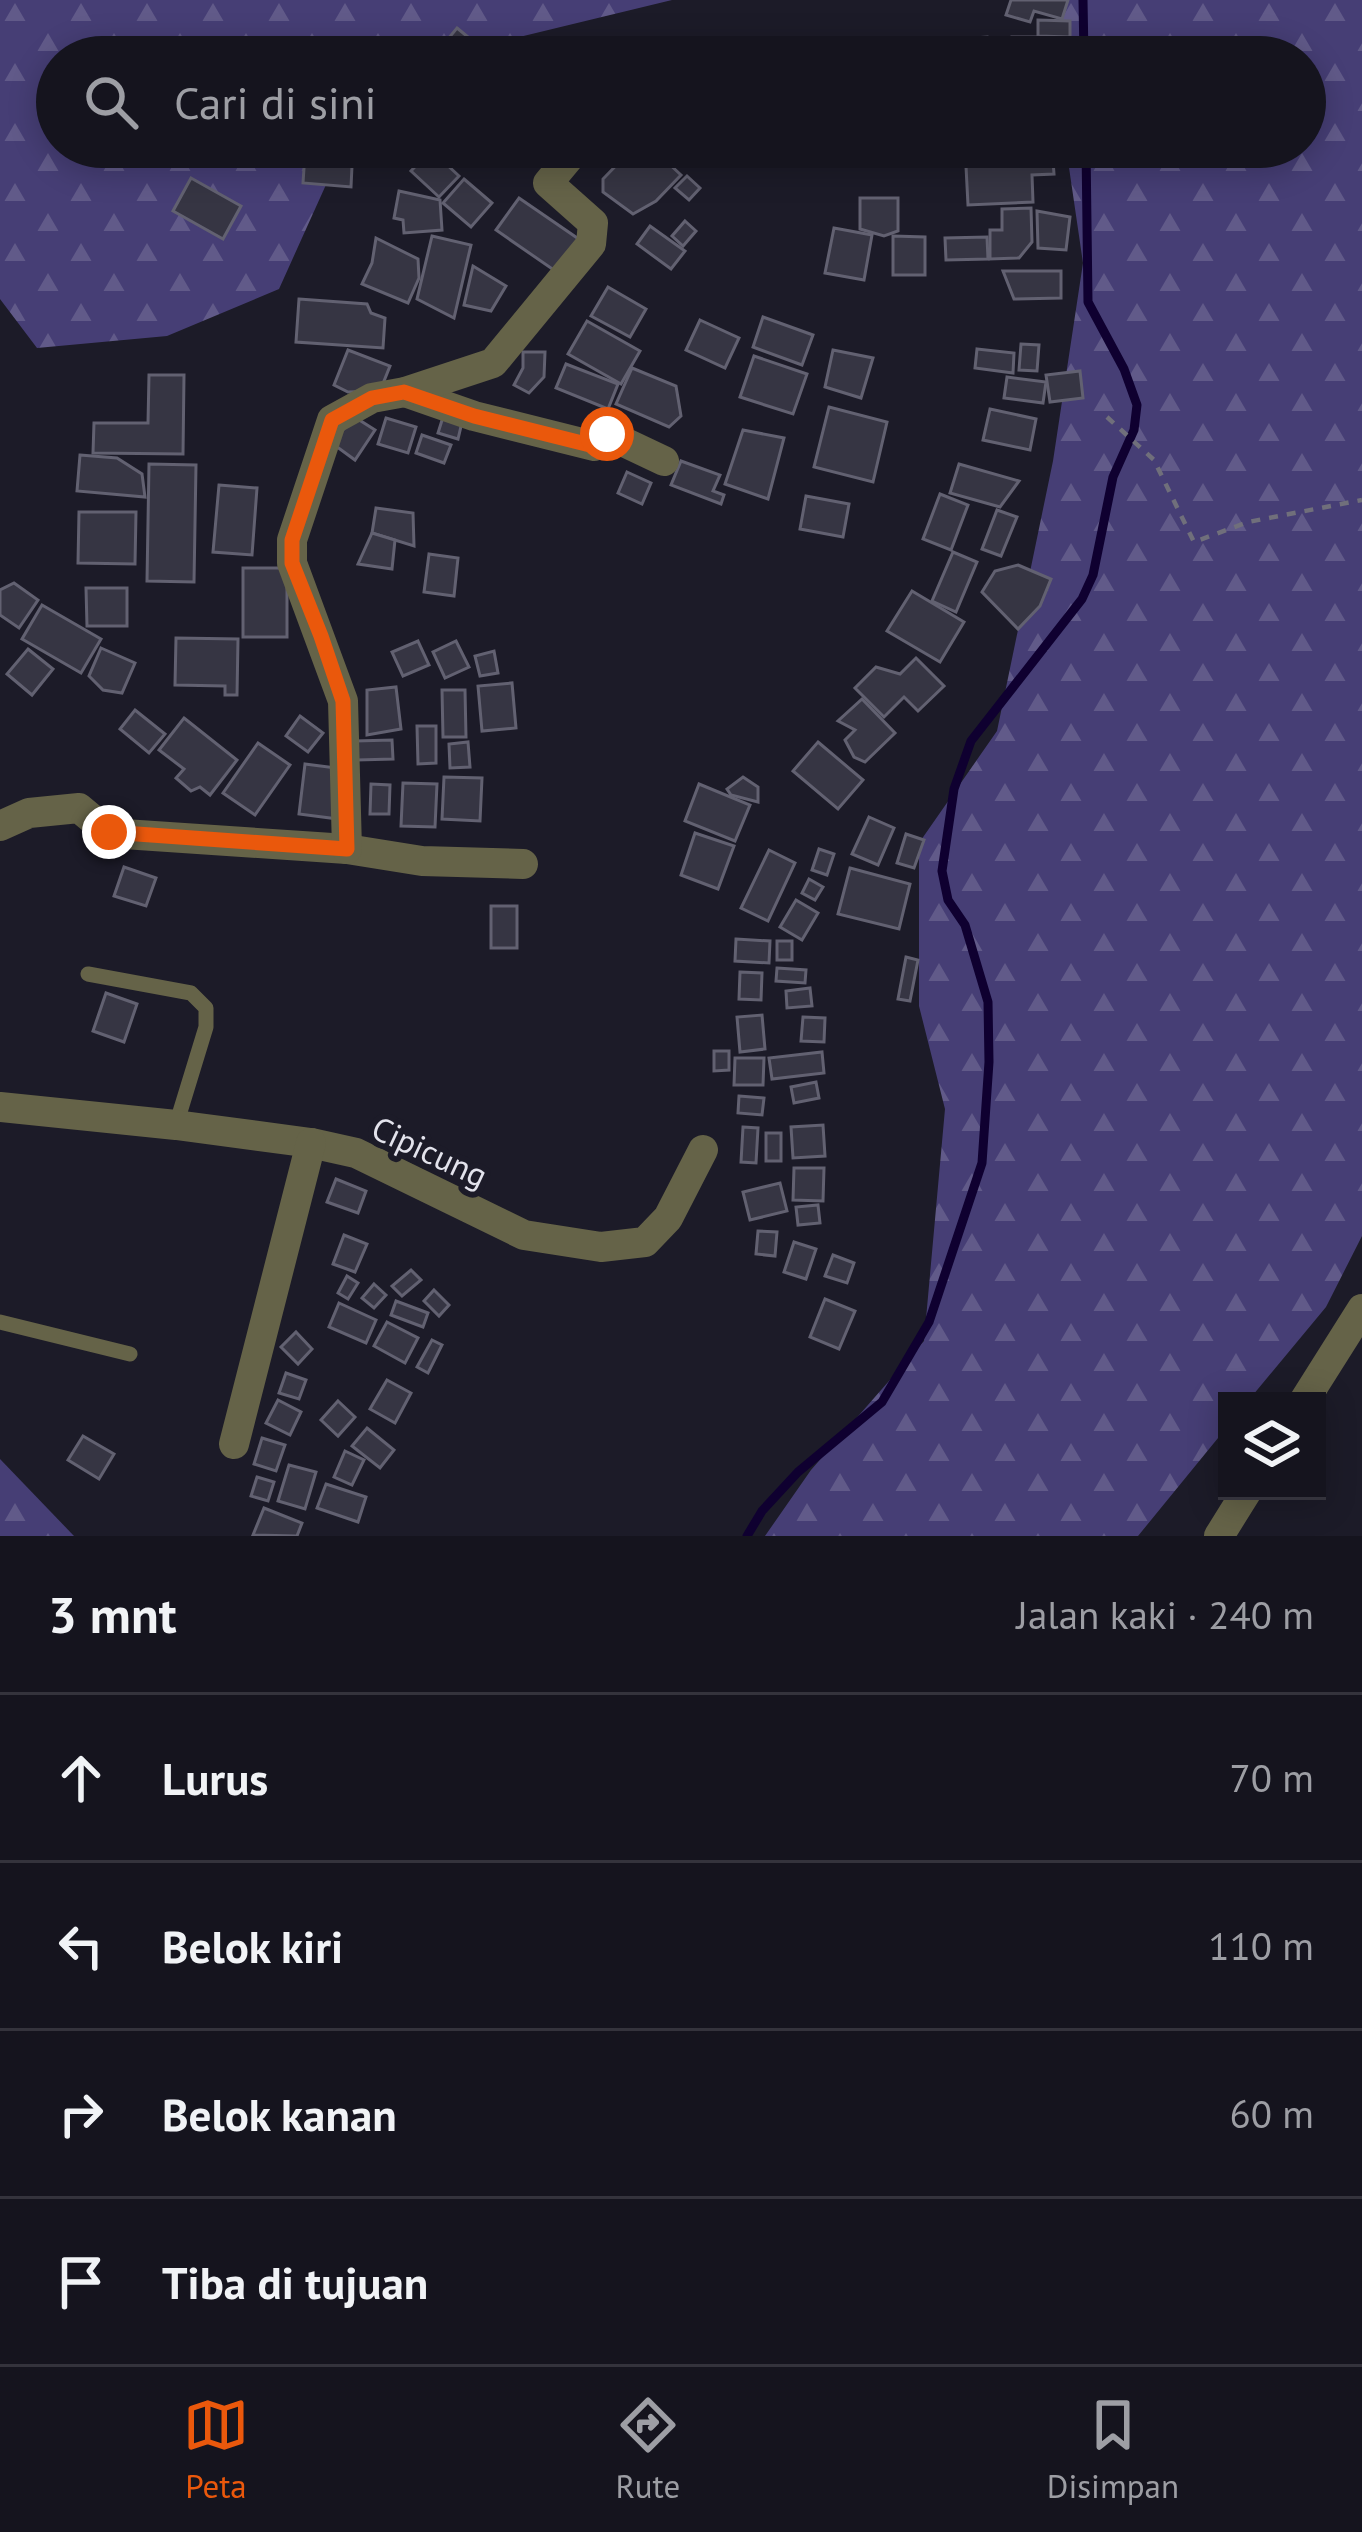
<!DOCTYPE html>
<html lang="id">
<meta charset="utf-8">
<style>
:root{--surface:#15141e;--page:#1e1d27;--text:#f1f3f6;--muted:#9d9ea4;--line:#34333c;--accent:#ea580c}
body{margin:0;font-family:"PT Sans",sans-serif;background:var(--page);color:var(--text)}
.controls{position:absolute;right:36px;bottom:36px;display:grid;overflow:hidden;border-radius:0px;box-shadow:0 6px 30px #0003}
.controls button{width:108px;height:108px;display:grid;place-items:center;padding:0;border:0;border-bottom:3px solid var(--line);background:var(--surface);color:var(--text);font:60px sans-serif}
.stop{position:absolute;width:36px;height:36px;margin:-27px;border:9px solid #ea580c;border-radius:50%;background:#fff}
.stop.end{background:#ea580c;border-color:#fff;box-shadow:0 3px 12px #0008}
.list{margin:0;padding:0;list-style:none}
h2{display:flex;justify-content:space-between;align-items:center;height:156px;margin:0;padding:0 48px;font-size:51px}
h2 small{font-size:39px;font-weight:400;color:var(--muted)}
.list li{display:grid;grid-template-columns:78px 1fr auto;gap:36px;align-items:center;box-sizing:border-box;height:168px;padding:0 48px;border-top:3px solid var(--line)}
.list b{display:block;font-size:45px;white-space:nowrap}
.list em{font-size:39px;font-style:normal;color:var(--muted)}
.icon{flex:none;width:66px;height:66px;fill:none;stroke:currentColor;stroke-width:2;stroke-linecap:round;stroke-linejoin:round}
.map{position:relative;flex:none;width:1362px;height:1536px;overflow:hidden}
.search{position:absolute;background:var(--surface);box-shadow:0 6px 30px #0003;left:36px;right:36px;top:36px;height:132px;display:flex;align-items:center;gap:30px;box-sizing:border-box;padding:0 42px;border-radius:66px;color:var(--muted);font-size:45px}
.sheet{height:828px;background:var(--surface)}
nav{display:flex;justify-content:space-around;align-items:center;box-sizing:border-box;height:168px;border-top:3px solid var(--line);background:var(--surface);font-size:33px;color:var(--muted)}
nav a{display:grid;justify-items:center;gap:6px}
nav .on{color:var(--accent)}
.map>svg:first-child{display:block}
.forest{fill:url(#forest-firs)}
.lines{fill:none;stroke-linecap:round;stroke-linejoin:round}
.stream{stroke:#0f0030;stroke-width:9}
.building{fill:#363543;stroke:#626171;stroke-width:3}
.path{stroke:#706f7b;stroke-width:4.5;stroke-dasharray:9 9;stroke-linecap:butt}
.service{stroke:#656348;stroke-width:15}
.minor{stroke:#656348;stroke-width:30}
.route{stroke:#ea580c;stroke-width:15}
.labels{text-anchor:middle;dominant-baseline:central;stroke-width:12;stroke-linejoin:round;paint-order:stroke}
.street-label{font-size:33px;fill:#e3e3ec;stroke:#1c1b28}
</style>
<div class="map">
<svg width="1362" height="1536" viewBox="0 0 1362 1536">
<defs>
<pattern id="forest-firs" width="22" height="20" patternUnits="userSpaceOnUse" patternTransform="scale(3)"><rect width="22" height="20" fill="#463e75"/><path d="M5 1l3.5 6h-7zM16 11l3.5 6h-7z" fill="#615a89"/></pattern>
</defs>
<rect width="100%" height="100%" fill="#1c1b28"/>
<g class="forest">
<path d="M0 0H672L491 44 459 57H57V147H343L279 289 167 336 37 348 0 299Z"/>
<path d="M1062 0H1362V1236L1326 1307 1248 1401H1227V1427L1138 1536H765L811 1470 924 1341 945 1109 919 1006V843L997 731 1053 461 1083 263 1066 147H1305V57H1059Z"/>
<path d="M0 1459 74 1536H0Z"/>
</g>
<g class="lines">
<g class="stream">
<path d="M1083 0 1084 57"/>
<path d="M747 1536 762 1511 798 1472 882 1402 929 1322 982 1163 989 1062 988 1002 965 925 948 900 942 871 954 789 971 741 1082 599 1093 575 1113 477 1134 430 1137 405 1124 369 1088 302 1086 147"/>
</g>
</g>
<g class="building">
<path d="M1011 0H1068L1062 19 1034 11 1030 22 1006 15Z"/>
<path d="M1038 20 1070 21V37L1038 36Z"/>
<path d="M457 28 490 55 488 57H433Z"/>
<path d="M987 37 988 57H926L925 41Z"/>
<rect x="1012" y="37" width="32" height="20"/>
<path d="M634 147H651L681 175 656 201 633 214 603 192V179Z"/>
<path d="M965 147H1052L1054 174 1032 175 1033 202 968 205Z"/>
<path d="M431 150 459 176 439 197 411 171Z"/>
<path d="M305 153 329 155 352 166 351 187 303 183Z"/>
<path d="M687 176 700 188 689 200 675 188Z"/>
<path d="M191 178 241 206 223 239 173 211Z"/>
<path d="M464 179 492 203 471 227 443 203Z"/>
<path d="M399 191 440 200 442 230 404 233 403 220 394 218Z"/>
<path d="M519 198 583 242 561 275 496 230Z"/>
<path d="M860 198H898V231L884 236 860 229Z"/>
<path d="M1031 208 1032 242 1019 258 990 259V230H1002V209Z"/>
<path d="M1037 211 1070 217 1066 250 1038 248Z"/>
<path d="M685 221 696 231 683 246 672 236Z"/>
<path d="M650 226 685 251 671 269 637 244Z"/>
<path d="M834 228 872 235 864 280 825 273Z"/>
<path d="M432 236 471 245 454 318 417 299Z"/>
<path d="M893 236 925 237V275H893Z"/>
<path d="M987 237 988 259 946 260 945 238Z"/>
<path d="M376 238 418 259 419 278 408 303 362 284 372 263Z"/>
<path d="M473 266 506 286 491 311 464 305Z"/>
<path d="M1003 271H1061V298L1014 299Z"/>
<path d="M608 287 646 309 630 337 591 316Z"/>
<path d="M299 299 367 304 371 313 385 318 383 348 296 342Z"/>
<path d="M763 317 813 335 802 365 753 347Z"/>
<path d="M700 320 739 338 725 368 686 350Z"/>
<path d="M587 321 640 351 621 384 568 354Z"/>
<path d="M1021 344 1039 345 1037 371 1019 370Z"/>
<path d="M977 349 1014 353 1013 373 975 368Z"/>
<path d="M348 350 390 366 380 391 348 392 334 385Z"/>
<path d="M833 350 873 358 861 398 825 387Z"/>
<path d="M523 352H545L544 377 529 393 514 385 523 368Z"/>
<path d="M754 356 807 374 793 414 740 397Z"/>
<path d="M566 364 618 384 608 409 556 388Z"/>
<path d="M632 368 676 386 681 416 669 427 616 404Z"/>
<path d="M1080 371 1083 398 1050 402 1046 375Z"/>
<path d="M149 375H184L183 454 93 453 94 423H148Z"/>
<path d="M1007 377 1046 382 1043 403 1004 398Z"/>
<path d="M829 407 887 422 873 482 814 467Z"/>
<path d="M990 409 1036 419 1030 450 983 440Z"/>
<path d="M353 416 375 430 355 460 333 444Z"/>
<path d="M443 417 462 422 458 439 438 433Z"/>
<path d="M386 418 416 427 408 453 378 444Z"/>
<path d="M743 430 784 438 768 499 725 484Z"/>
<path d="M422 435 451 445 444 463 416 453Z"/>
<path d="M80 455 117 458 142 474 145 497 77 491Z"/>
<path d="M681 461 720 475 713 491 724 495 721 504 671 485Z"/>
<path d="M149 464 196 465 194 582 147 581Z"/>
<path d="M959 464 1019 481 1000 507 950 493Z"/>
<path d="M627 472 651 483 642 504 618 493Z"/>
<path d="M219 485 257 488 252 555 213 552Z"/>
<path d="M940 494 968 505 951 550 923 539Z"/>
<path d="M806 496 849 504 843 537 800 529Z"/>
<path d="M376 508 413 513 414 546 372 533Z"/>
<path d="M997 510 1017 517 1001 556 982 549Z"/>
<path d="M79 512H136L135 564 78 563Z"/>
<path d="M372 533 395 540 392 569 358 564Z"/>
<path d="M953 552 977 562 956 612 932 601Z"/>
<path d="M429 554 458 558 454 596 424 592Z"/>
<path d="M1018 565 1051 579 1040 606 1018 629 982 592 995 571Z"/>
<rect x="243" y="568" width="44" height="69"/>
<path d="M14 583 38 600 19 628 0 615V590Z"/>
<path d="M86 588H127V626H87Z"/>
<path d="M912 591 964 622 940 662 887 631Z"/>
<path d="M42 605 101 639 81 673 22 639Z"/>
<path d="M176 638 238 639 237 695H225V686L175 685Z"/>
<path d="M418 641 429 665 403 676 392 652Z"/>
<path d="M456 641 469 667 445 678 433 652Z"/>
<path d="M101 648 135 663 122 693 103 690 89 676Z"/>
<path d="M28 649 53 669 32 695 7 674Z"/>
<path d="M494 651 498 673 480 676 475 656Z"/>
<path d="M916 658 944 686 918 711 904 697 884 717 855 688 876 667 900 674Z"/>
<path d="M512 683 516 728 482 731 478 686Z"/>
<path d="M396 687 401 729 367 735V690Z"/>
<path d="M442 690H465L466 737H443Z"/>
<path d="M862 699 895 733 865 762 854 757 845 740 855 730 838 721Z"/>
<path d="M135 710 165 734 149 753 120 729Z"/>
<path d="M300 716 323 733 308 752 286 736Z"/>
<path d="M184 718 237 760 210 795 200 787 191 791 176 778 184 769 159 750Z"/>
<path d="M417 726H436V763L418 764Z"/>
<path d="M392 740 393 759 357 760 355 741Z"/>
<path d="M468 742 470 767 450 768 449 744Z"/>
<path d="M818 742 863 780 838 809 793 771Z"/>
<path d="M258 743 290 765 255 815 223 793Z"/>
<path d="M305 764 344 769 338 819 299 814Z"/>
<path d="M444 777 482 778 480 821 442 819Z"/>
<path d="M743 777 758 787V802L731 795 727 789Z"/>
<path d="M403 783 437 784 435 827 401 826Z"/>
<path d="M371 784 390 785 389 814H370Z"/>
<path d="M699 784 750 805 735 841 685 821Z"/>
<path d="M869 817 894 828 878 865 852 854Z"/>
<path d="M695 833 734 846 718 889 681 875Z"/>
<path d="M906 834 924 840 914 868 897 863Z"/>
<path d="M819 849 834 854 827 875 812 870Z"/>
<path d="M769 850 795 863 768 921 741 908Z"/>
<path d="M124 867 156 878 146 906 114 896Z"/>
<path d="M850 868 910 884 899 929 838 914Z"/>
<path d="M809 879 823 887 815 900 802 893Z"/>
<path d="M796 900 818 913 802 940 780 927Z"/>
<rect x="491" y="906" width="26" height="42"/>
<path d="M736 939 770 941 769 963 735 961Z"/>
<rect x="777" y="941" width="15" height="19"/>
<path d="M906 957 918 960 910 1001 898 999Z"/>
<path d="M777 968 806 970 805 983 776 981Z"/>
<path d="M740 972 762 973 761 1000 739 999Z"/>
<path d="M810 988 812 1006 787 1008 786 991Z"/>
<path d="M106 993 137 1004 124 1042 93 1031Z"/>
<path d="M762 1015 765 1049 740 1052 737 1017Z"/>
<path d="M803 1017 825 1018 824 1042 801 1041Z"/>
<path d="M714 1051H729V1070L714 1071Z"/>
<path d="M822 1052 824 1073 772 1079 769 1058Z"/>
<path d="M735 1058H764L763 1085H734Z"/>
<path d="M816 1082 819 1098 794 1103 791 1087Z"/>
<path d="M739 1096 764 1098 762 1115 738 1113Z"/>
<path d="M823 1125 825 1156 793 1158 791 1127Z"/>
<path d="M743 1127 758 1128 756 1163 741 1162Z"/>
<rect x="766" y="1133" width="15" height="28"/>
<path d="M794 1168H824L823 1201 793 1200Z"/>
<path d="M336 1179 366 1191 358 1213 327 1202Z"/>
<path d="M780 1183 787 1211 750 1220 743 1192Z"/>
<path d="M818 1205 820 1223 798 1225 796 1207Z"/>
<path d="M758 1231 777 1232 775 1256 756 1254Z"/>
<path d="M344 1235 367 1244 355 1272 333 1264Z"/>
<path d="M794 1242 816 1249 806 1279 784 1272Z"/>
<path d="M833 1255 854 1263 847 1283 825 1276Z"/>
<path d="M411 1270 421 1280 402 1296 392 1286Z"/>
<path d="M347 1276 358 1283 348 1299 338 1293Z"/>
<path d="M374 1284 386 1295 374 1308 362 1298Z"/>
<path d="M434 1290 449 1305 439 1316 424 1301Z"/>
<path d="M825 1299 855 1311 839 1349 810 1337Z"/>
<path d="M396 1301 428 1313 423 1327 391 1315Z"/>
<path d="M339 1303 376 1320 366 1343 329 1327Z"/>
<path d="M387 1322 418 1338 405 1363 374 1346Z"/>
<path d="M296 1332 312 1349 298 1364 281 1347Z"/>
<path d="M432 1340 442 1345 428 1373 417 1367Z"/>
<path d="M286 1373 306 1380 299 1399 279 1393Z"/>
<path d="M387 1380 411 1393 395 1423 370 1409Z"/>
<path d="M278 1400 301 1412 290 1435 266 1423Z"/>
<path d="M338 1401 355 1417 338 1436 321 1420Z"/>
<path d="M367 1428 394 1450 380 1468 352 1446Z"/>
<path d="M83 1436 114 1454 99 1479 68 1460Z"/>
<path d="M262 1438 285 1445 276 1471 254 1464Z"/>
<path d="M345 1451 364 1460 352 1485 334 1477Z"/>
<path d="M289 1465 316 1472 305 1509 278 1501Z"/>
<path d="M257 1477 274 1482 268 1501 251 1496Z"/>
<path d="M326 1484 366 1497 358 1522 317 1508Z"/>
<path d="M264 1508 302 1523 297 1536 253 1535Z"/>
</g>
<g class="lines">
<path class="path" d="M1107 417 1154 460 1194 542 1248 522 1362 500"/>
<g class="service">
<path d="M88 974 191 993 206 1008V1027L176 1125"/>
<path d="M0 1322 130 1354"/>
</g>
<g class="minor">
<path d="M405 392 474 416 594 446 607 434 664 461"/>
<path d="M0 826 29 813 79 808 109 833 347 849 422 861 523 864"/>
<path d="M347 849 343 701 292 563V540L332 420 372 398 405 392 493 363 591 244 593 223 548 183 578 147"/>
<path d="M0 1107 176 1125 311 1143 356 1153 524 1235 601 1247 645 1242 668 1218 703 1150"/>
<path d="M1304 1401 1362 1309"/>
<path d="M234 1444 311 1143"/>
<path d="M1219 1536 1247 1491"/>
</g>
</g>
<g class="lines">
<path class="route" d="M109 832 347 849 343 701 321 636 292 563V540L332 420 372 398 404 392 474 416 594 446 607 434"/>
</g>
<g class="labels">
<g class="street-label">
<text transform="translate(430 1151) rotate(25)">Cipicung</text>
</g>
</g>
</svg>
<div class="controls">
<button><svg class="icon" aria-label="layers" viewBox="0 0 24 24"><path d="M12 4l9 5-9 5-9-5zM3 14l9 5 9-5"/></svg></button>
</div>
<div class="stop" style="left:607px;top:434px"></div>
<div class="stop end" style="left:109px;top:832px"></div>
<div class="search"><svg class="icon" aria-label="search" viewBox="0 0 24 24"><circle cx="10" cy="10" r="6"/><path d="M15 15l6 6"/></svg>Cari di sini</div>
</div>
<section class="sheet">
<h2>3 mnt<small>Jalan kaki · 240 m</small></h2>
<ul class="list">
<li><svg class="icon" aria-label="ahead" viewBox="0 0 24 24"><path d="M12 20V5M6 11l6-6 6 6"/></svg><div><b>Lurus</b></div><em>70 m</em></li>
<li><svg class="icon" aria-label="left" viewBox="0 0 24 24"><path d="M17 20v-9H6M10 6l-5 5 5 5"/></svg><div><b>Belok kiri</b></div><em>110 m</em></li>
<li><svg class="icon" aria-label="right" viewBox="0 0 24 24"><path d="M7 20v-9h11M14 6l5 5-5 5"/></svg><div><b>Belok kanan</b></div><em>60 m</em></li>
<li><svg class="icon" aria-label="arrive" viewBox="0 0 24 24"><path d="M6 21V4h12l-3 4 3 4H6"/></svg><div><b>Tiba di tujuan</b></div></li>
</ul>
</section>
<nav>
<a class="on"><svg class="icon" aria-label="map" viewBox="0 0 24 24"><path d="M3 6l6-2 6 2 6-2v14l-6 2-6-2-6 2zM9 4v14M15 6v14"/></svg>Peta</a>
<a><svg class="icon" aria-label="directions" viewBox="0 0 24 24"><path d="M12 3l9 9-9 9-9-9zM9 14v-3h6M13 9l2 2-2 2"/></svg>Rute</a>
<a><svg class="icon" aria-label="saved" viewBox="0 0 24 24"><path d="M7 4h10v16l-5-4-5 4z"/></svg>Disimpan</a>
</nav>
